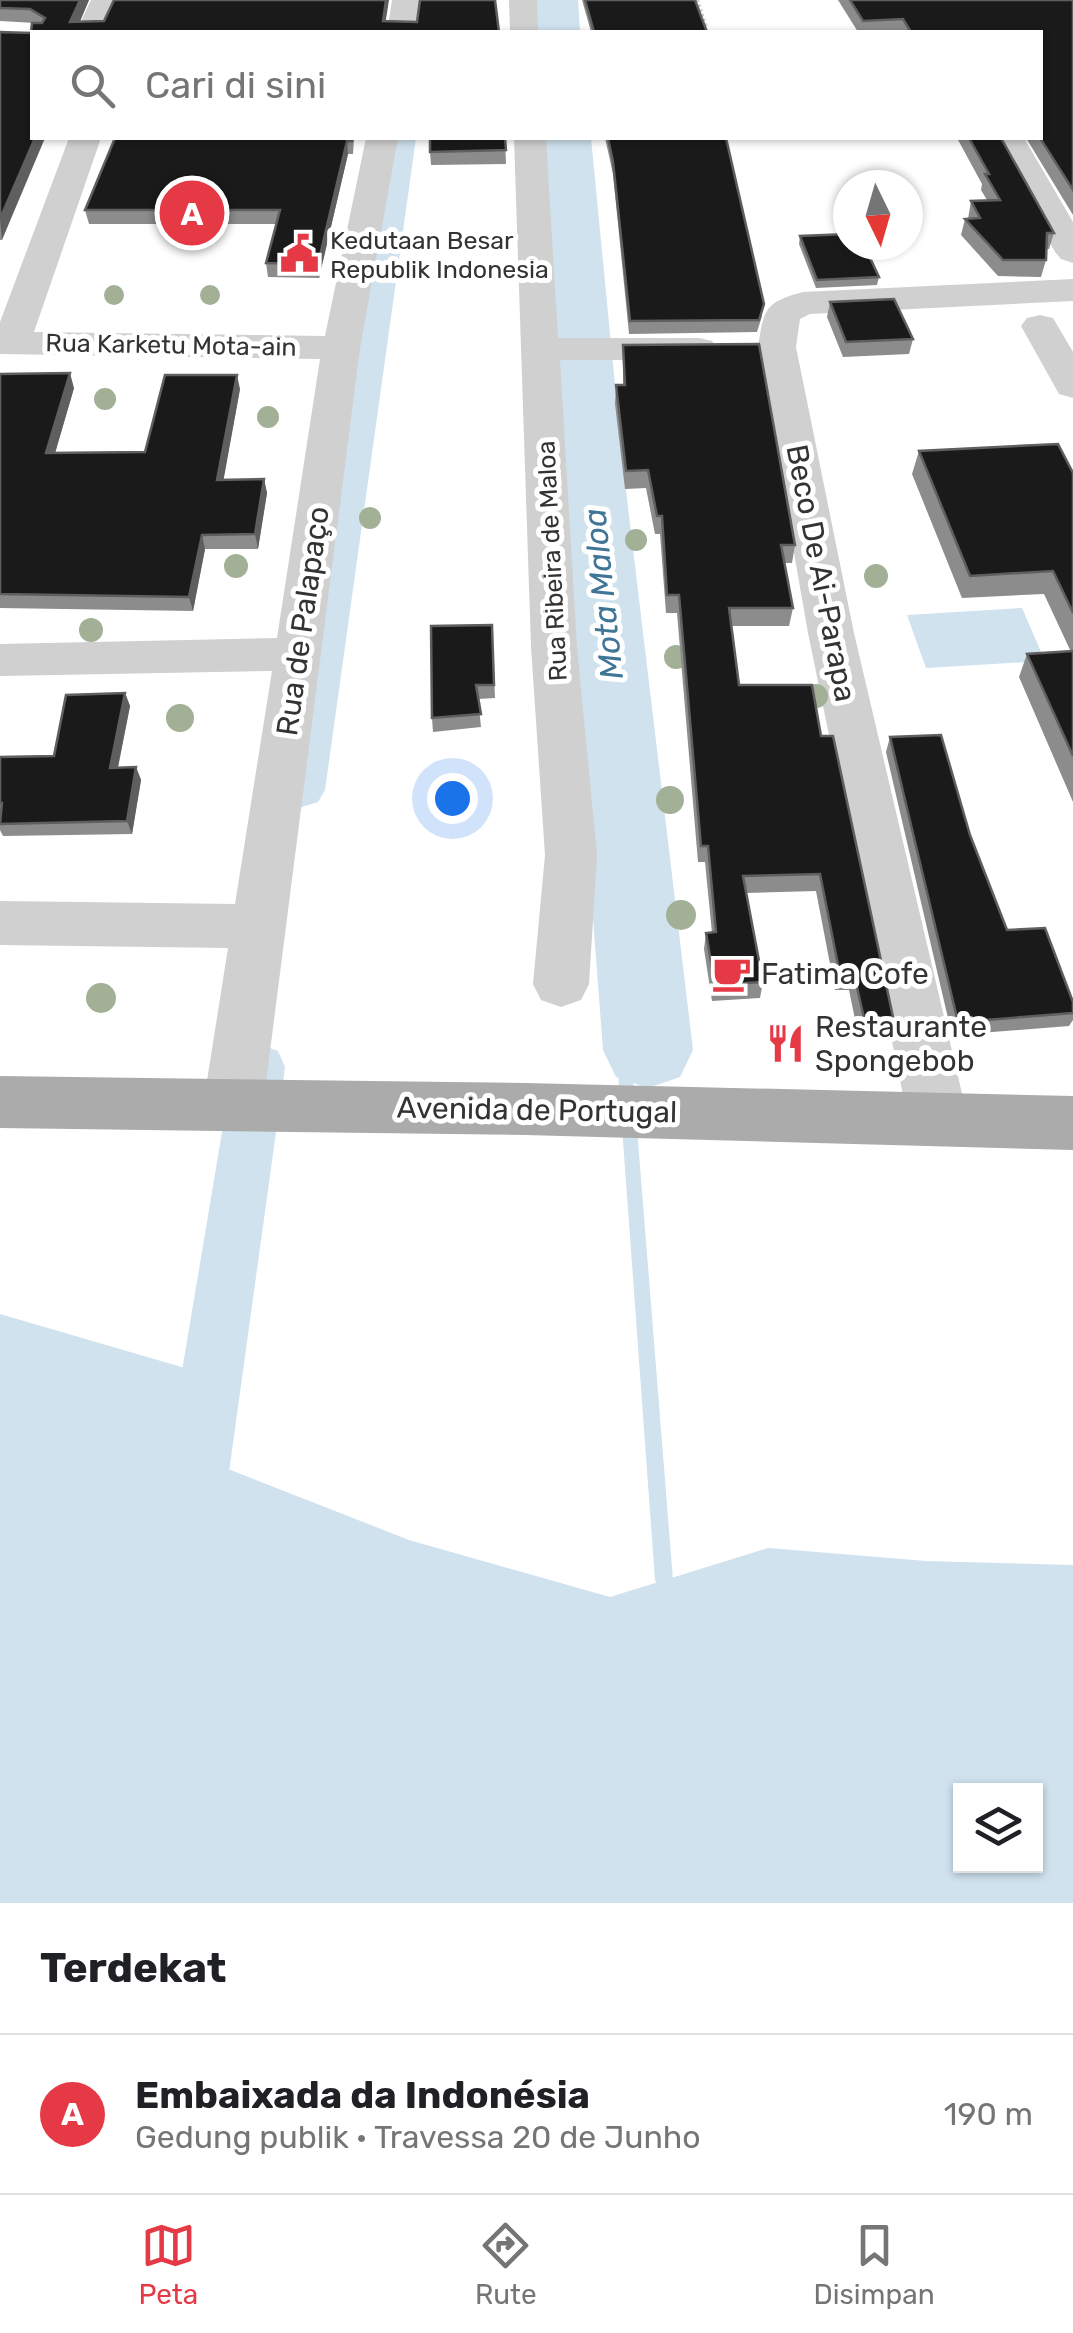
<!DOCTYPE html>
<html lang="id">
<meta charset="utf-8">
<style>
:root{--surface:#fff;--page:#f2f2f2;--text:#202124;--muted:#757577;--line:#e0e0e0;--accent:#e63946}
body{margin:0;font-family:Rubik,sans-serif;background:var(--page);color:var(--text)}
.controls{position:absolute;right:30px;bottom:30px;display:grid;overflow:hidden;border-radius:0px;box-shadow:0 2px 8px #0004}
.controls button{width:90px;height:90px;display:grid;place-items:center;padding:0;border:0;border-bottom:2px solid var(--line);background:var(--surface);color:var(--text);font:50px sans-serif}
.compass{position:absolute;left:833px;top:170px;width:90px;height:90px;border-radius:50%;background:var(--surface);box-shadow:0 2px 8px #0004;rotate:175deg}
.you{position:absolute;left:452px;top:798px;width:35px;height:35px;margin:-25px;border:8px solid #fff;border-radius:50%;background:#1a73e8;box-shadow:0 0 0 15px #1a73e833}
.badge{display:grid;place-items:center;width:65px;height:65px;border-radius:50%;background:var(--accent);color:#fff;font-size:32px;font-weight:700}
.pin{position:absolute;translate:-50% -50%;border:5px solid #fff;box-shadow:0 2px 10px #0006}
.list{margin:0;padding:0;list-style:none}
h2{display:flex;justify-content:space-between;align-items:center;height:130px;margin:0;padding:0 40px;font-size:42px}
h2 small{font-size:32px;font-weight:400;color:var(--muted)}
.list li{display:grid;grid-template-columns:65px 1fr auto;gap:30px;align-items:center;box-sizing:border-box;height:160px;padding:0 40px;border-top:2px solid var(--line)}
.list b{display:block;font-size:38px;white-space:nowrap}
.list p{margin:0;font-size:32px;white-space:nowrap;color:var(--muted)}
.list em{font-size:32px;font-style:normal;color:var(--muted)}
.icon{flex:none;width:55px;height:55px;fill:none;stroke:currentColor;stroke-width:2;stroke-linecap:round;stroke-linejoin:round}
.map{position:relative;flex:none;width:1073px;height:1903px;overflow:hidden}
.search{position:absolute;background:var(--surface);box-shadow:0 2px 8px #0004;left:30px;right:30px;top:30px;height:110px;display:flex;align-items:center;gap:25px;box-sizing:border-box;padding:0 35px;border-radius:0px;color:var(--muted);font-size:38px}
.sheet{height:290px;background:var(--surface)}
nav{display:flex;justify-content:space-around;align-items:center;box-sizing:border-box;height:140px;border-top:2px solid var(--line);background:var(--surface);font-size:28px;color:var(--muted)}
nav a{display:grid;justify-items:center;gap:5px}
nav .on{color:var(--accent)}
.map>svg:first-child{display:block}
.water{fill:#cfe2ee;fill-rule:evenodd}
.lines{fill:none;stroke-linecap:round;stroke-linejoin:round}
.stream{fill:#cfe2ee;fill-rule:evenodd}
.canal{fill:#cfe2ee;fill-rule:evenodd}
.river{fill:#cfe2ee;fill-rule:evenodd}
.path{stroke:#cdcdcd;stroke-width:4;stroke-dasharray:2.5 2.5;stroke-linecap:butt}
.minor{fill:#d0d0d0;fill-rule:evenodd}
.major{fill:#ababab;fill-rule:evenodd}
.tree{fill:#a2b095}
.wall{fill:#8c8c8c}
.shaded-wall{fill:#5f5f5f}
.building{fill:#1a1a1a;stroke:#5f5f5f;stroke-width:2.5}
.labels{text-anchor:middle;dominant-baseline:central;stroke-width:10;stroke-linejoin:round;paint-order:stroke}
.far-poi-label{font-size:25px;fill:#333;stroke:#fff;text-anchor:start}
.far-street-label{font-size:25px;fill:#333;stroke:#fff}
.street-label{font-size:30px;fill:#333;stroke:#fff}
.poi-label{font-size:30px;fill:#333;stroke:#fff;text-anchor:start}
.water-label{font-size:32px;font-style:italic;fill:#3f7597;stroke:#fff}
</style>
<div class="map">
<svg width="1073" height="1903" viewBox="0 0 1073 1903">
<rect width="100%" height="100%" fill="#fff"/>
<g class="water">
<path d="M1022 608 1045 661 926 668 907 615Z"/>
<path d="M0 1314 209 1375 197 1472 228 1469 409 1540 610 1597 768 1548 926 1561 1073 1565V1903H0ZM960 1790H1036V1866H960Z"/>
</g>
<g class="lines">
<g class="stream">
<path d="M541 0H547L549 32H542Z"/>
<path d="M550 138H558L673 1580 670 1586 664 1589 658 1586 655 1580Z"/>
</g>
<g class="canal">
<path d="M388 138H416L325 790 318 802 302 807 286 802 279 790Z"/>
<path d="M259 1044 278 1051 285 1067 229 1472 219 1494 197 1504 175 1494 165 1472 233 1067 240 1051Z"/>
</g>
<g class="river">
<path d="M534 0H578L580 32H536Z"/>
<path d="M541 138H591L622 457 693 1050 680 1077 648 1088 616 1077 603 1050 558 457Z"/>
</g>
<path class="path" d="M697 0 706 27"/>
<g class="minor">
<path d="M91 0H119L104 32H76Z"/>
<path d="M392 0H420L415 32H387Z"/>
<path d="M509 0H537L538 32H510Z"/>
<path d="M69 138H101L34 332 325 336 366 138H398L360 348 263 1106 254 1125 233 1132 212 1125 203 1106 228 948 0 945V901L235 904 272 671 0 676V644L277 638 320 359 0 354V322Z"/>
<path d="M514 138H546L558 338H699L712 341 718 349 712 357 699 360H560L577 647 597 855 589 984 581 1000 561 1007 541 1000 533 984 545 855 531 647Z"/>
<path d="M992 138H1024L1073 222V263L1061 259 1055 252Z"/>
<path d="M1073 279V301L810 314 800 319 796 347 854 633 968 1119 959 1138 938 1146 917 1138 908 1119 808 633 758 347C764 310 764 302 803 292Z"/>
<path d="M1040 315 1053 318 1073 352V398L1059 394 1021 326 1027 318Z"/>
</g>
<path class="major" d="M0 1076 525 1083 1073 1096V1150L525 1135 0 1128Z"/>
</g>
<g class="tree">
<circle cx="114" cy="295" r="10"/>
<circle cx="210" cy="295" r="10"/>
<circle cx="105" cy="399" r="11"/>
<circle cx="268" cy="417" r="11"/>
<circle cx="370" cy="518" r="11"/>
<circle cx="636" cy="540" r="11"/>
<circle cx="236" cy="566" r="12"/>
<circle cx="876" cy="576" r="12"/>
<circle cx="91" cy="630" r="12"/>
<circle cx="676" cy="657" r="12"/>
<circle cx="816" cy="696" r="12"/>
<circle cx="180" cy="718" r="14"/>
<circle cx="670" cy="800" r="14"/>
<circle cx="681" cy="915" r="15"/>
<circle cx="101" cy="998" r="15"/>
</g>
<g class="wall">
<path d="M0 0H89L80 22 386 21 499 32H32L2 240H0V32L31 33 35 23 0 21Z"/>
<path d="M582 0H695L707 32H591Z"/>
<path d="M838 0H1073V215L1026 138H1040V32H858Z"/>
<path d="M115 138H354L353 154H348L319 278 268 277 266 263 276 224H89L85 210Z"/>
<path d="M505 138 506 164 431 165 430 152Z"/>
<path d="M605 138H734L726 140 762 316 757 332 629 334 613 174Z"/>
<path d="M957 138H1001L1054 233 1049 249H1047L1046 260 1041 277 998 276 961 235 965 219H968L971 201 987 200 981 190 982 184Z"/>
<path d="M800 236 879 277 877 285 816 288 799 244Z"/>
<path d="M830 302 913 339 909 354 843 357 827 317Z"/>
<path d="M623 345 795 545 792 563H784L793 608 789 626H732L739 685 821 736 893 1017 886 1033 858 1034 849 990H835L816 891 746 893 763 982 760 998 712 1001 704 949 706 933H712L705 862H698L677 613H666L660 534H655L646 488 625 489 615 404 616 385H623Z"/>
<path d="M0 374 74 388 55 453 145 452 240 389 223 480 264 479 267 493 258 549H205L193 611 0 608Z"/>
<path d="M919 451 1073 473V802L1019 677 1027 654 1071 652 1044 594 962 598 912 474Z"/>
<path d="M492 625 495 698 478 699 481 727 433 732 432 718Z"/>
<path d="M125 693 130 706 118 768 136 767 141 780 132 834 3 836 0 830V757L54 756Z"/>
<path d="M890 737 970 835 1007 930 1073 1002V1020L1069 1026 967 1034 966 1030 951 1031 886 752Z"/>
</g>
<g class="shaded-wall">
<path d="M80 0H89L75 32 70 22Z"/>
<path d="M386 0H389L384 32 383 21Z"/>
<path d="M35 138H45L2 240 0 219Z"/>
<path d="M347 141 348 154 319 278 318 264Z"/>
<path d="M70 373 74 388 51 467 46 453Z"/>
<path d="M237 375 240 389 221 494 217 480Z"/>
<path d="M264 479 267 493 258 549 255 534Z"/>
<path d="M202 535 205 549 193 611 189 597Z"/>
<path d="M125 693 130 706 115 781 110 768Z"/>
<path d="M136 767 141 780 132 834 127 821Z"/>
</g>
<g class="building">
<path d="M0 0H80L70 22 104 21 114 0H386L383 21 417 22 420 0H495L499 32H32V138H35L0 219V32L31 33 32 23H42L45 18 30 9 0 8Z"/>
<path d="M585 0H695L707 32H594Z"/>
<path d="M850 0H1073V190L1040 138V32H911L903 19 863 21Z"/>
<path d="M115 138H352V141H347L318 264 266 263 280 210H85Z"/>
<path d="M430 138H505L506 150 430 152Z"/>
<path d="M608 138H726L764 304 759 320 630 321 613 162Z"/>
<path d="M969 138H1001L1054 233H1047L1046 260H1003L965 219 980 218 971 201 1000 200 985 174H989Z"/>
<path d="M848 234V245H864L879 277 817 280 800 236Z"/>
<path d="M894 299 913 339 846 342 830 302Z"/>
<path d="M759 344 795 545H781L793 608H729L739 685H812L821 736H833L893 1017 864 1018 854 974 840 975 820 874 743 876 763 982 715 985 706 933 716 932 708 846H701L679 595H667L662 516H657L648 470 626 471 616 385H625L623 345Z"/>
<path d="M70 373 46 453 145 452 165 375H237L217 480 264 479 255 534 202 535 189 597 0 594V374Z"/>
<path d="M1058 444 1073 473V613L1053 571 970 576 919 451Z"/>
<path d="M492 625 494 685H476L481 714 432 718 431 626Z"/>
<path d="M1073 651V756L1027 654Z"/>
<path d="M125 693 110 768 136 767 127 821 0 824 2 803H0V757L54 756 66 695Z"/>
<path d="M941 735 970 835 1007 930 1045 928 1073 1002V1013L974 1021 972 1017 957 1018 890 737Z"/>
</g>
<defs>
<symbol id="civic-bare" viewBox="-9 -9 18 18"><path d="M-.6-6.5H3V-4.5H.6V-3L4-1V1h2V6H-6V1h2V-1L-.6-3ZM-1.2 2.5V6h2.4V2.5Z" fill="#e63946" stroke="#fff" stroke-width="2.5" paint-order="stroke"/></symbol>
<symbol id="cafe-bare" viewBox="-9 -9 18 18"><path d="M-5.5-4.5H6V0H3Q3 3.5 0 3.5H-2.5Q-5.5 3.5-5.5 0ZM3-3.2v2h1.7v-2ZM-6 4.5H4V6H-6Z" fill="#e63946" stroke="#fff" stroke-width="2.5" paint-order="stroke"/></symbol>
<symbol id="restaurant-bare" viewBox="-9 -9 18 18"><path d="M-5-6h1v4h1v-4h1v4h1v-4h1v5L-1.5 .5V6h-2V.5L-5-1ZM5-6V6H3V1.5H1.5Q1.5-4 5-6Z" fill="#e63946" stroke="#fff" stroke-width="2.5" paint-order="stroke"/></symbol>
</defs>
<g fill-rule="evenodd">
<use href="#civic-bare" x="272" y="226" width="55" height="55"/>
<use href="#cafe-bare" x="704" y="946" width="55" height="55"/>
<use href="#restaurant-bare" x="758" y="1016" width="55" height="55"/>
</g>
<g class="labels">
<g class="far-poi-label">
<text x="330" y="240">Kedutaan Besar<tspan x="330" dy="29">Republik Indonesia</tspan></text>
</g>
<g class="far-street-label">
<text transform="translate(171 345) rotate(1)">Rua Karketu Mota-ain</text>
<text transform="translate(552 561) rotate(-93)">Rua Ribeira de Maloa</text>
</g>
<g class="street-label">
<text transform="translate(821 573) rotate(79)">Beco De Ai-Parapa</text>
<text transform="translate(303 621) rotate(-82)">Rua de Palapaço</text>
<text transform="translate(537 1110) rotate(1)">Avenida de Portugal</text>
</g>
<g class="poi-label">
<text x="761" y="974">Fatima Cofe</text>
<text x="815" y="1027">Restaurante<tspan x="815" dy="34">Spongebob</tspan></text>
</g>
<g class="water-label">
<text transform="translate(603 594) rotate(-96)">Mota Maloa</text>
</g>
</g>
</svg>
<div class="controls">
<button><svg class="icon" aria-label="layers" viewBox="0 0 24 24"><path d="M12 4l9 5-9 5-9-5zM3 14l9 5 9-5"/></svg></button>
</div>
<svg class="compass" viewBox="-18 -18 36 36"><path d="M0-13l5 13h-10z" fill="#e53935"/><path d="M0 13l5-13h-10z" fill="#757577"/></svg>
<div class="you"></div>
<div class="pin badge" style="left:192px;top:213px">A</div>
<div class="search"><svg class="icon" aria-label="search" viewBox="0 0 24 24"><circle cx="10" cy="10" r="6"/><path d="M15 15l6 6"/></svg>Cari di sini</div>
</div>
<section class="sheet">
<h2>Terdekat<small></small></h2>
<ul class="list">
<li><span class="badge">A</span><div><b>Embaixada da Indonésia</b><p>Gedung publik · Travessa 20 de Junho</p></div><em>190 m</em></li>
</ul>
</section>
<nav>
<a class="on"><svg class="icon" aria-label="map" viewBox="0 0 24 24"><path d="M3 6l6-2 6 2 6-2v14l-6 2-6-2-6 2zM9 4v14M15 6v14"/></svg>Peta</a>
<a><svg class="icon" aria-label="directions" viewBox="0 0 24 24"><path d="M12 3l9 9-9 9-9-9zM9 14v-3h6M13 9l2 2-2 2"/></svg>Rute</a>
<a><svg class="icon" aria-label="saved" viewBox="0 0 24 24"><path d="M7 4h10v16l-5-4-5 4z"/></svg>Disimpan</a>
</nav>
